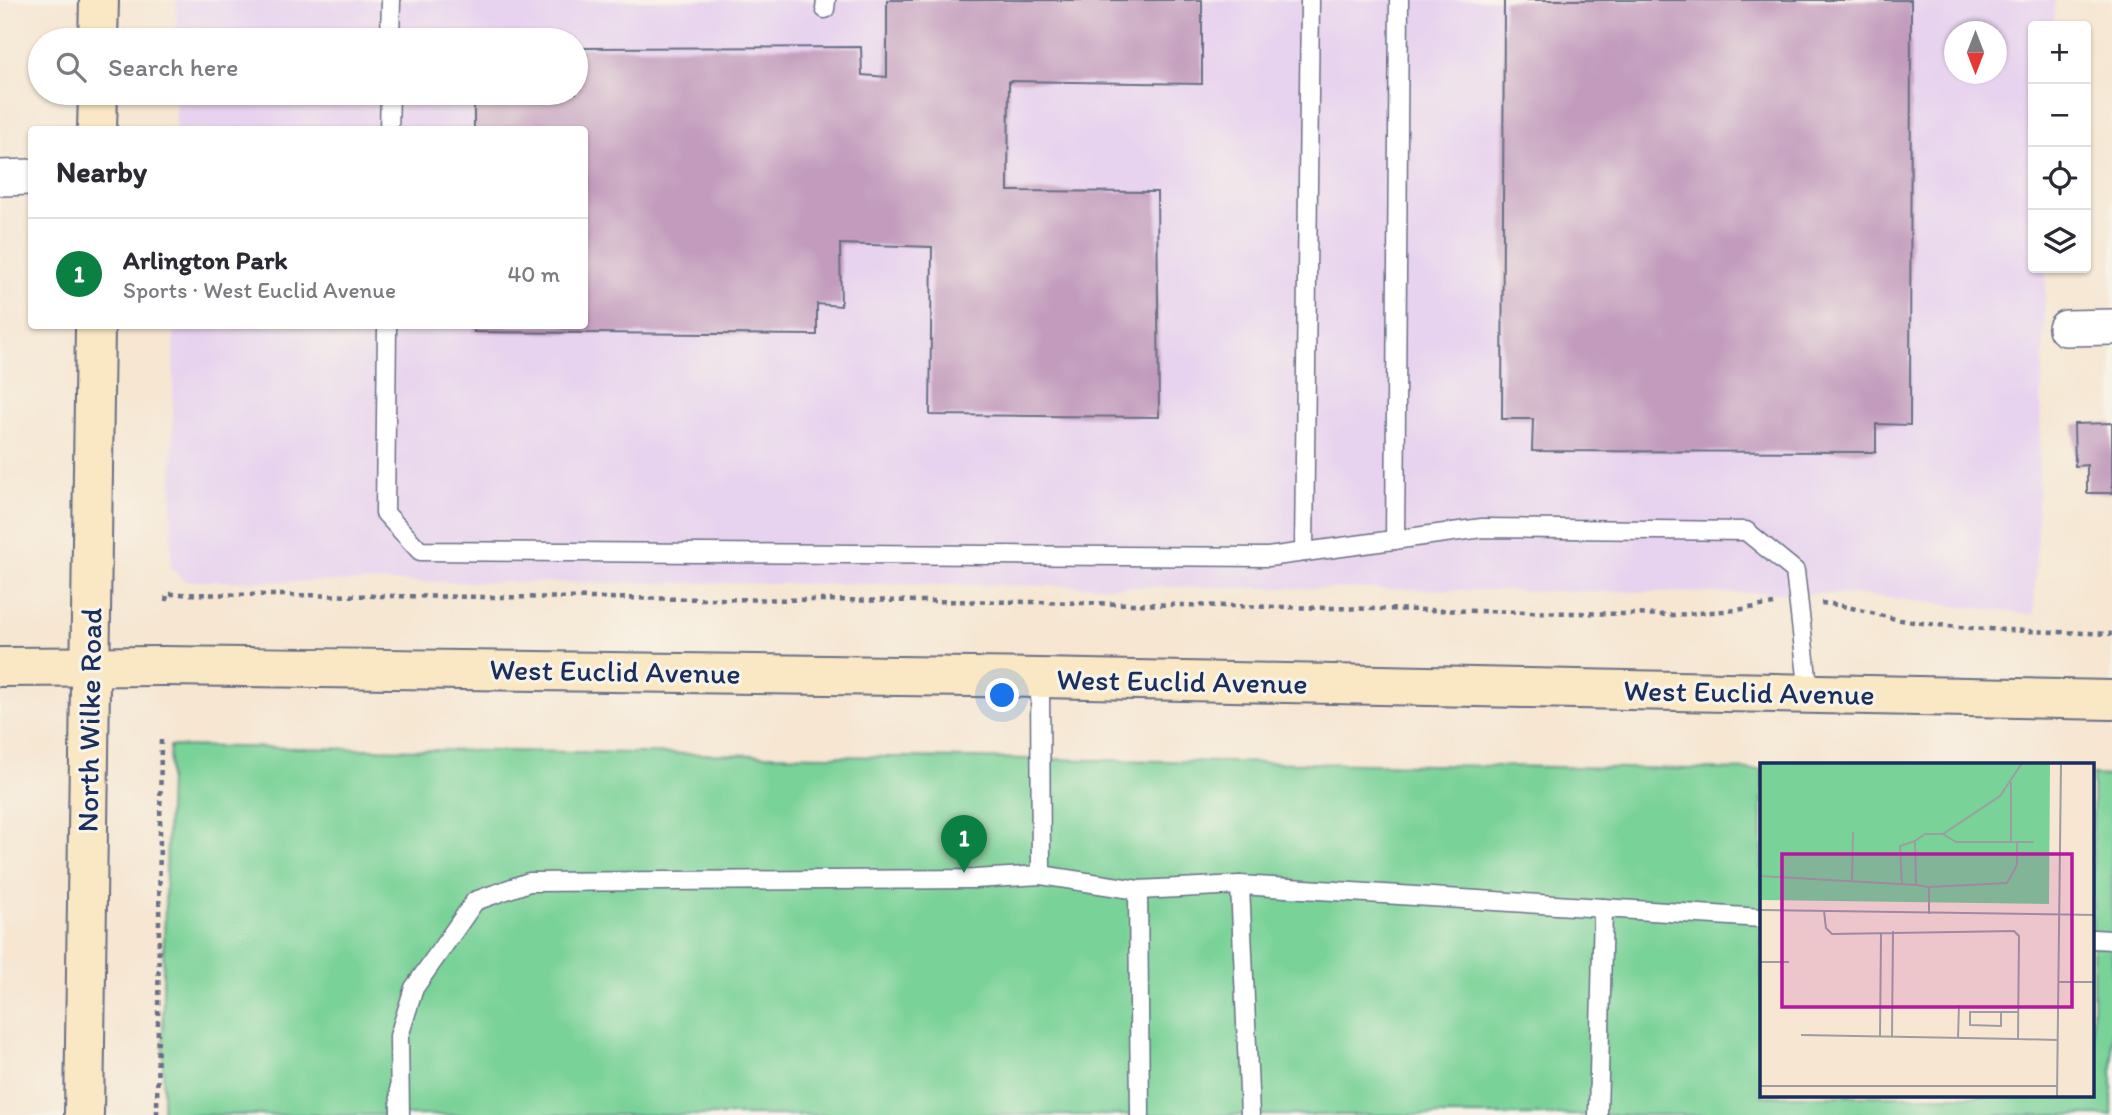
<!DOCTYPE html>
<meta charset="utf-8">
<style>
:root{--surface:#fff;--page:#f7f7f7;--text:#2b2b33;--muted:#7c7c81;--line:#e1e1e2;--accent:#0b8043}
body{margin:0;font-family:Itim,sans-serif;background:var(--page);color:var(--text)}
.controls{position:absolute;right:21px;top:21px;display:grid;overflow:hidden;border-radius:7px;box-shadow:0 2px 5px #0004}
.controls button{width:63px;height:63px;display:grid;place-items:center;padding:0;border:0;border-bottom:2px solid var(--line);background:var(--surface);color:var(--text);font:35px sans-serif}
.compass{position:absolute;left:1944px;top:21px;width:63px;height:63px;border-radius:50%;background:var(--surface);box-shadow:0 2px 5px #0004;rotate:180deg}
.you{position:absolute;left:1003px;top:696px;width:24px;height:24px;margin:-18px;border:5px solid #fff;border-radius:50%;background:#1a73e8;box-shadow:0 0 0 10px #1a73e833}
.badge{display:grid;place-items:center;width:46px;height:46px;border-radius:50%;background:var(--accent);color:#fff;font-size:23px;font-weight:700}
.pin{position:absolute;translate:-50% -58px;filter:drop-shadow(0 2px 4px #0008)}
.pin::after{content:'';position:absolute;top:37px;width:24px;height:21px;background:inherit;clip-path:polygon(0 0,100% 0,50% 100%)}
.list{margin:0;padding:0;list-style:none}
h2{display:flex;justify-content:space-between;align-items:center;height:91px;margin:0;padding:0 28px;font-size:30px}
h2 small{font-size:23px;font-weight:400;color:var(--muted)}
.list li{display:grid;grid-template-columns:46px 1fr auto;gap:21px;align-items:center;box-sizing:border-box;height:112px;padding:0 28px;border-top:2px solid var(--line)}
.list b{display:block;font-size:26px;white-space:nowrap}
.list p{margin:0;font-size:23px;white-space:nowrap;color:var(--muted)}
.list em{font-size:23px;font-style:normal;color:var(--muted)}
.icon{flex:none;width:38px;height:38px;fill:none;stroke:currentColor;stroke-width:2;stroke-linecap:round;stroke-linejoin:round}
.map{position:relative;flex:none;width:2112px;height:1115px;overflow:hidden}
.search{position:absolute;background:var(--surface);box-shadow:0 2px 5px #0004;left:28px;top:28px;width:560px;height:77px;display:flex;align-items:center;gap:18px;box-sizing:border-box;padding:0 24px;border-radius:38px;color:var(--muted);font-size:26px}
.panel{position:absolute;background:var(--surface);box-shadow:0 2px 5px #0004;left:28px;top:126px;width:560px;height:203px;border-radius:7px}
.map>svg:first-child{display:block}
.built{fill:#e7d2ef;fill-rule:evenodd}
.garden{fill:#79d297;stroke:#4a807a;stroke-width:2}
.building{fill:#c29bbd}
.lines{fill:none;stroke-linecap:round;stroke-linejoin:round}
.service-casing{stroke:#686f87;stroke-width:21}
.minor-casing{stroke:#686f87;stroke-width:38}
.secondary-casing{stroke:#686f87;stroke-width:42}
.path{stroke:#686f87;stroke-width:4.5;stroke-dasharray:5 5;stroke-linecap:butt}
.service{stroke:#fff;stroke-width:18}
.minor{stroke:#fff;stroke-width:35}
.secondary{stroke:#fae7c3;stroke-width:38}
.labels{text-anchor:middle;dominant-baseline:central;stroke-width:6;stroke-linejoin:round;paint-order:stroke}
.street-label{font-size:30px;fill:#1b2f5e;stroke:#f7f3e8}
.inset-road{fill:none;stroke:#9e9da4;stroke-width:2}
.view{fill:#b5179e;fill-opacity:0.15;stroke:#b5179e;stroke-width:3.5}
.inset-edge{fill:none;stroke:#1b2f5e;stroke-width:3.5}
</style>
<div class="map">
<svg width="2112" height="1115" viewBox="0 0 2112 1115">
<rect width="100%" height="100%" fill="#f7f3e8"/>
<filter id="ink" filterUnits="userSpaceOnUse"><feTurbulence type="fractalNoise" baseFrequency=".0143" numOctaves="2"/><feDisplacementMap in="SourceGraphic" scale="14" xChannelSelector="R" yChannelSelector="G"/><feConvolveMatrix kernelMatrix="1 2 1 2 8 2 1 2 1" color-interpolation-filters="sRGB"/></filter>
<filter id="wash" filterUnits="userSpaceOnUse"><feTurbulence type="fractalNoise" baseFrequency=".00686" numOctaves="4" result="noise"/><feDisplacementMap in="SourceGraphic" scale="28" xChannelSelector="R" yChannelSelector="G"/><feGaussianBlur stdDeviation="1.57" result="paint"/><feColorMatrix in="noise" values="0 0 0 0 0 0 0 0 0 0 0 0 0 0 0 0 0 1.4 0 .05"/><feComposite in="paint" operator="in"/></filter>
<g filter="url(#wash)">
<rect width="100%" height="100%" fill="#f6e6d2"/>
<path class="built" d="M177 0H2055L2054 26H2033V268H2046L2034 615 1857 594 870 584 185 581 171 568 174 326H584V130L175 129 176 93H576V40H176ZM1954 32H1996V74H1954Z"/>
<path class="garden" d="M170 746 1762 770V1096H2093V775L2112 776V1115H163V971Z"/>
<g id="blocks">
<g class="building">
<path d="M887 0H1202V84L1009 81 1008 191 1157 192 1159 417 930 415 932 247 840 244 841 306 817 304V335L474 332V326H584V130H474V93H576V48L861 47 862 75 887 77Z"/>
<path d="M1504 0H1911L1910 425 1876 424V452L1532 451 1533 419H1502Z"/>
<path d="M2112 423V493H2087V465L2075 466 2074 424Z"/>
</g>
</g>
</g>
<g filter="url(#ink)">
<use href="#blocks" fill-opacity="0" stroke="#686f87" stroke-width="2"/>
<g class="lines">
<defs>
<g id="service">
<path d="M825 9 826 0"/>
<path d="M390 40 391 0"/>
<path d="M389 130 390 93"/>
<path d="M387 326 385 513 420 551 1268 557 1482 528 1746 531 1795 571 1809 694"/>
<path d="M1395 540 1399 0"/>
<path d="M1304 552 1310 0"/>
<path d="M1040 678 1041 875 1138 890 1140 1115"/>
<path d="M1240 885 1250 1115"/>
<path d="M1138 890 1240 885 1762 918"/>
<path d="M2093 939 2112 940"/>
<path d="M400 1115 399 1036 414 988 475 901 529 882 974 879 1041 875"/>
<path d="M1598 1115 1603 908"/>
</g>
<g id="minor">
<path d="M0 178 32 177"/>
<path d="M2066 328 2112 327"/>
</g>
<g id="secondary">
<path d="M98 40 99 0"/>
<path d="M97 130 98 93"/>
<path d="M0 667 164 666 1040 678 2112 700"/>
<path d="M84 1115 95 326"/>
</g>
</defs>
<use href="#service" class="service-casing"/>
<use href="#minor" class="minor-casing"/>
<use href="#secondary" class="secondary-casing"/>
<g class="path">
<path d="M166 601 167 594 1034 602 1674 615 1737 610 1774 604"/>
<path d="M1821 603C1849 605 1874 615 1901 620 1970 631 2042 631 2112 634"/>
<path d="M157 1115 161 737"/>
</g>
<use href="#service" class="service"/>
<use href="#minor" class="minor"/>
<use href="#secondary" class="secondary"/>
</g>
</g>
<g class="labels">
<g class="street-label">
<text transform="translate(615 671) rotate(1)">West Euclid Avenue</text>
<text transform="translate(1182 681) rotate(1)">West Euclid Avenue</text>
<text transform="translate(1749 692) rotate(1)">West Euclid Avenue</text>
<text transform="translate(89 720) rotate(-89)">North Wilke Road</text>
</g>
</g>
<g transform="translate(1760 763)">
<rect width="334" height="334" fill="#f6e6d2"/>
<path d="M0 0H290L289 141 0 137Z" fill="#79d297"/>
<path class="inset-road" d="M251 79V19M257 79H196L183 71 240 33 262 0M0 113 156 122M92 119 93 69M142 122 140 83 155 78M169 124 247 120 257 102V79H274M0 147 335 152M64 148 66 165 72 171 254 168 259 173 258 276 298 277M169 151V124L156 122 155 78 165 71H183M0 199H29M299 219H335M241 249V263L210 262V249H258M41 272 258 276M120 274 121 170M132 274 133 168M198 275 199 242M0 323H298M297 334 301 0"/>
<path class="view" d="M22 91H312V244H22Z"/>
<rect width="334" height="334" class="inset-edge"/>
</g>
</svg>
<div class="controls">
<button>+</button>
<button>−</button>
<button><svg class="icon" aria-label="locate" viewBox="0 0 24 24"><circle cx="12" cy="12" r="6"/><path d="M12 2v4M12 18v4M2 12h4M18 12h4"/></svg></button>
<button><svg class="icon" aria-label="layers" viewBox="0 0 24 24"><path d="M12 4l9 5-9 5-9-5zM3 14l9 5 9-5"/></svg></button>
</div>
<svg class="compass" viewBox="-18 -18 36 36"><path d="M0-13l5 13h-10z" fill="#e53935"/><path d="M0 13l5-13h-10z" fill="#7c7c81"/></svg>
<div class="you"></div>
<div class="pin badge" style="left:964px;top:873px">1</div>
<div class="search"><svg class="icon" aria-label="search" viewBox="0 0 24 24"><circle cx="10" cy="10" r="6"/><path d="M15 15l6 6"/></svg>Search here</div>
<section class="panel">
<h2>Nearby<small></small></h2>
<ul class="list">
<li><span class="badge">1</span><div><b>Arlington Park</b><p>Sports · West Euclid Avenue</p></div><em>40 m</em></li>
</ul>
</section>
</div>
